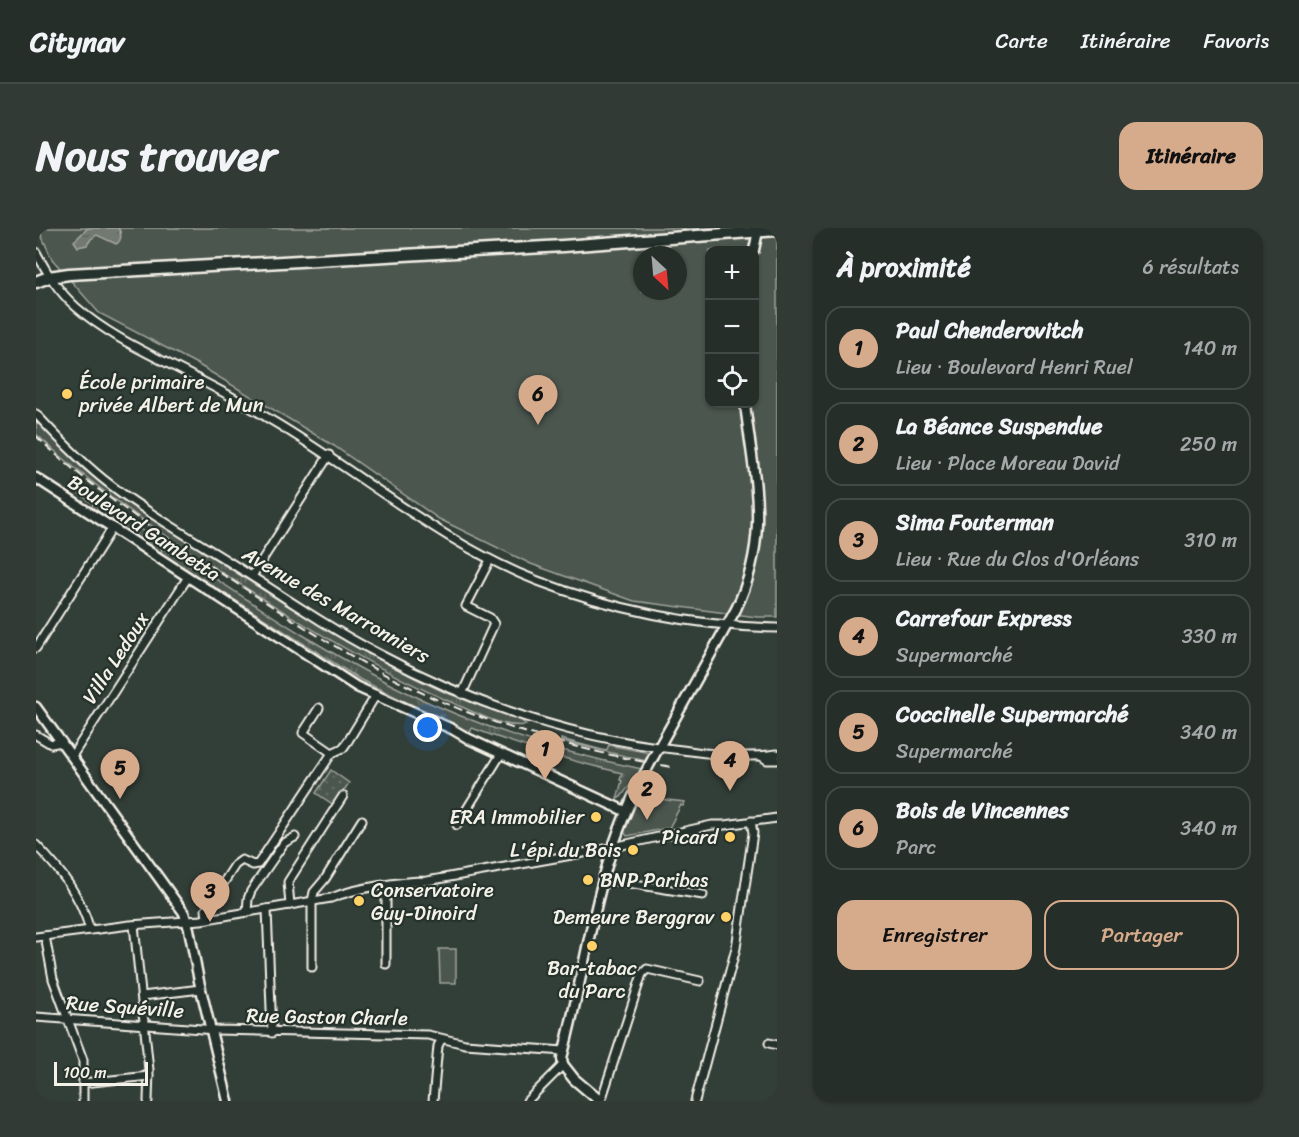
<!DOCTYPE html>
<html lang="fr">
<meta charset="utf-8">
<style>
:root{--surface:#262e2a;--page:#323a36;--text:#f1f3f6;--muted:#a4a8a8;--line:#424a47;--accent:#d6ab8b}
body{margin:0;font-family:Sriracha,sans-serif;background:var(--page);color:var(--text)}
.controls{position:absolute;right:18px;top:18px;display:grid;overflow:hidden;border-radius:12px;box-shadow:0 2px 4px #0004}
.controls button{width:54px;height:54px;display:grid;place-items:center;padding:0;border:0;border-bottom:2px solid var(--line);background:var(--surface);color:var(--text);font:30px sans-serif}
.compass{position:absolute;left:597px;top:18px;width:54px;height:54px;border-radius:50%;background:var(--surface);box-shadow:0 2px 4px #0004;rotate:154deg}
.scale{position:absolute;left:18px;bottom:15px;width:94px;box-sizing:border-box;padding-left:6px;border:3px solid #f4f1e8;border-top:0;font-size:16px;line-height:21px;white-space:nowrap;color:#f4f1e8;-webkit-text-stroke:4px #26332d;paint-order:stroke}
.you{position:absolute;left:392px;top:500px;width:21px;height:21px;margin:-15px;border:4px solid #fff;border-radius:50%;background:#1a73e8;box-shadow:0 0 0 9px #1a73e833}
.badge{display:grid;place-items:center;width:39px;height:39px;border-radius:50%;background:var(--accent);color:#111;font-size:20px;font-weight:700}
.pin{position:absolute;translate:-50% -50px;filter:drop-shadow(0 2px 3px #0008)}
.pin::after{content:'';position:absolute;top:32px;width:21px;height:18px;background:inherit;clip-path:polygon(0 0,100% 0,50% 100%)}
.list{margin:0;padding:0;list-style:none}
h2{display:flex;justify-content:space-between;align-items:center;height:78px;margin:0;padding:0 24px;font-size:26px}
h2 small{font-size:20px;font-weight:400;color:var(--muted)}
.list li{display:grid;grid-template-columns:39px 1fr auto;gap:18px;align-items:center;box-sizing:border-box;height:84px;margin:0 12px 12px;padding:0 12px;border:2px solid var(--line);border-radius:18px}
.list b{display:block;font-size:22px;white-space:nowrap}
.list p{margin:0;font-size:20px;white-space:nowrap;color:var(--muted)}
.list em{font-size:20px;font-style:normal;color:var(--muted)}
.actions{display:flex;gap:12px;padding:18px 24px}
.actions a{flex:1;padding:14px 0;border:2px solid var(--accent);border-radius:18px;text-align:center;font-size:21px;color:var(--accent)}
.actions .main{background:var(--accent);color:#111}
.icon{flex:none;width:33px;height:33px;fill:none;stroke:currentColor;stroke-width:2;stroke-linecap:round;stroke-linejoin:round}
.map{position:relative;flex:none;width:741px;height:873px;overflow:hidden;border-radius:18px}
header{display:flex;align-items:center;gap:36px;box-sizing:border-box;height:84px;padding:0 30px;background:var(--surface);border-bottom:2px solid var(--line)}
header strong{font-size:28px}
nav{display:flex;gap:33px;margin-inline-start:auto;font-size:21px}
.intro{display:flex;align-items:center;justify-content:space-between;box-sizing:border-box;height:144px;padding:0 36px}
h1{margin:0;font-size:42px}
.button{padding:15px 27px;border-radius:18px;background:var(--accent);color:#111;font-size:21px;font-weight:700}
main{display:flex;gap:36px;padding:0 36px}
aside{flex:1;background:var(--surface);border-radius:18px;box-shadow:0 2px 4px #0004}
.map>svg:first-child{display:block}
.grass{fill:url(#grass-tufts);stroke:#a0a49c;stroke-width:1.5}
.forest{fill:url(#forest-crowns);stroke:#a0a49c;stroke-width:1.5}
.park{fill:#4c564f;stroke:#a0a49c;stroke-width:1.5;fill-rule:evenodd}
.garden{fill:url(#garden-dots);stroke:#a0a49c;stroke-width:1.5}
.water{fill:url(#water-ripples);stroke:#a6a9a1;stroke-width:1.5}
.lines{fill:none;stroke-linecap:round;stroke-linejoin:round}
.minor-casing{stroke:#f4f1e8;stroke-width:11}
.tertiary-casing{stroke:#f4f1e8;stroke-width:13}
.secondary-casing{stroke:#f4f1e8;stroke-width:14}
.primary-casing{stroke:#f4f1e8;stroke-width:15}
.minor{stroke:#26332d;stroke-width:7}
.tertiary{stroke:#26332d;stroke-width:8}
.secondary{stroke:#26332d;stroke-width:9}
.primary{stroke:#26332d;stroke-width:10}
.rail{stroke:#f4f1e8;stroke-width:2;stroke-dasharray:9 4.5;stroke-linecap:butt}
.tertiary-bridge-casing{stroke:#f4f1e8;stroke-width:13;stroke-linecap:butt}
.tertiary-bridge{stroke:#26332d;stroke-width:8}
.poi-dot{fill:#ffd166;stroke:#26332d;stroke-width:2}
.labels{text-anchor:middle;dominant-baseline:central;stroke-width:4.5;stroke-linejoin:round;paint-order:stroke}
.poi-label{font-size:20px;fill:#f4f1e8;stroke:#26332d;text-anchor:end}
.street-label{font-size:20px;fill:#f4f1e8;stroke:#26332d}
</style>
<header>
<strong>Citynav</strong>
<nav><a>Carte</a><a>Itinéraire</a><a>Favoris</a></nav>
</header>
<div class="intro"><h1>Nous trouver</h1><a class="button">Itinéraire</a></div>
<main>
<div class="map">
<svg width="741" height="873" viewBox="0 0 741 873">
<defs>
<pattern id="grass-tufts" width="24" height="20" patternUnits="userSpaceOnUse" patternTransform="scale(1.5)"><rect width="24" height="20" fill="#4c564f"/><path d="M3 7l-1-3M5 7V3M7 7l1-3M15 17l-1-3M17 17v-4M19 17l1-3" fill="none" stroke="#666f68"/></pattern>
<pattern id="forest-crowns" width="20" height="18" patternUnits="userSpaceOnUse" patternTransform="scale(1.5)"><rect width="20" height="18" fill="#4c564f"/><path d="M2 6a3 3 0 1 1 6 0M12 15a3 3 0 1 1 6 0" fill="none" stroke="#666f68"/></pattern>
<pattern id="garden-dots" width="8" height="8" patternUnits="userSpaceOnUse" patternTransform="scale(1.5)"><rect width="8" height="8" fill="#4c564f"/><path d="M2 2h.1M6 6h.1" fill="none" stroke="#666f68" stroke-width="1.8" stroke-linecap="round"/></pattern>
<pattern id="water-ripples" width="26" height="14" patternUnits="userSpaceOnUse" patternTransform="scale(1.5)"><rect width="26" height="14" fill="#727972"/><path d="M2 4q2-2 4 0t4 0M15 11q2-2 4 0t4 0" fill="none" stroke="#60635e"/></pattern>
</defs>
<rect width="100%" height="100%" fill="#323e38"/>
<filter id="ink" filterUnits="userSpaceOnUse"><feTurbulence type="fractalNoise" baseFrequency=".0167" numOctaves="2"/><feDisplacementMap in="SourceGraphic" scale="12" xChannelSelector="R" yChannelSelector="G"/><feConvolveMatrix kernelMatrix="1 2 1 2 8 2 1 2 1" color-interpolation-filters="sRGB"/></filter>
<g filter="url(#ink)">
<g class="grass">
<path d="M0 192 43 237 84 270 249 376 379 450 406 463 486 493 490 497C467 501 439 484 417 475 343 443 278 403 210 360 136 313 64 266 0 206Z"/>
<path d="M127 316C205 367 283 422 368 463 444 500 523 524 606 541L585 569 581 571 586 553 584 552 586 545C535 533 486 519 436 500L434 505 325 452 125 325Z"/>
<path d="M525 511 570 523 573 517 614 525 610 533 525 513Z"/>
</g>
<path class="forest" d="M40 255 81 286 127 316 125 325 56 279 57 276 35 260Z"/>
<g class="park">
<path d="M2 0H741V389H721L598 373 495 336 403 291 298 218 161 136 63 85 16 31ZM674 22H718V176H674ZM606 27H642V63H606Z"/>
<path d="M603 569 649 574 647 578 645 577 633 600 591 608 588 604Z"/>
<path d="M403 721H420V755H404Z"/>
</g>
<path class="garden" d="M295 542 313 555 298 577 280 565Z"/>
<path class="water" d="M52 0H82C86 5 86 13 80 16L61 7 55 11 51 17 42 19 38 13Z"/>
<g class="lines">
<defs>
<g id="minor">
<path d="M0 24C11 45 22 63 40 79 75 110 119 128 160 150 186 163 211 177 235 192 325 245 404 315 502 353 578 382 660 398 741 400"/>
<path d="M0 186C23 211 48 237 76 258 114 287 157 311 198 337 245 367 291 399 341 425 436 476 538 511 646 522 678 526 710 531 741 526"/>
<path d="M216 348 293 227"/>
<path d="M0 420 77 299"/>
<path d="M426 466 458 396 454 390 430 378 454 332"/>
<path d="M0 507 15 516 26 514"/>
<path d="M296 525 307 520 312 513 340 467"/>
<path d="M36 528 152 349"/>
<path d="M725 528 731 532H741"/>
<path d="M421 597 465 526"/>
<path d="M0 617C25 643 44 666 54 702"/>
<path d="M567 651 667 667"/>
<path d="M350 658V736"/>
<path d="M254 677 252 654 307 568"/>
<path d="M231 681 236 805"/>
<path d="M211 684 212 671 215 663 248 615 259 609"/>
<path d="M171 691 170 682 199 637 206 632 217 637 222 636 296 525 267 505 283 480"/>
<path d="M98 697 113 842 112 873"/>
<path d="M9 708 17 751 47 832V873"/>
<path d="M0 709 94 697 165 692 295 670C319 660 366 653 391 653L564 622 676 597H689L741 590"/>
<path d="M276 739V673L278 664 289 651 326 592"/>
<path d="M106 768 165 761"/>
<path d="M0 789 180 802 392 807 429 816 528 823"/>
<path d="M733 815 741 817"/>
<path d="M47 855 113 848"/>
<path d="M397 873 402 818 405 812"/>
<path d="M491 873 527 837"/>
<path d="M565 873 606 746 611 741 664 753"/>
<path d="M659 873 700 720 717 605 715 593"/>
</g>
<g id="tertiary">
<path d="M718 22 722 3"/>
<path d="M0 250 321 459 416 501 433 511 589 583"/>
<path d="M0 479 148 685 153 701 163 753 192 873"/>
<path d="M618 528 700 381C735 307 718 252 709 176"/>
<path d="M527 837 526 830C552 734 559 636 608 547"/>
</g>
<path id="secondary" d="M527 837 538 851 564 873"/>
<path id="primary" d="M0 54 13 49 33 46 527 18 741 2"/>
</defs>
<use href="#minor" class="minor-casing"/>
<use href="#tertiary" class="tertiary-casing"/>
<use href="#secondary" class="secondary-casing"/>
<use href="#primary" class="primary-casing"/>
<use href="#minor" class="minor"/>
<use href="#tertiary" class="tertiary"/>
<use href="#secondary" class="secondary"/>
<use href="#primary" class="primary"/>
<path class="rail" d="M0 208C61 266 127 308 197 353 255 390 311 429 372 458 455 499 545 523 636 539"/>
<defs>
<path id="tertiary-bridge" d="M608 547 618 528"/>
</defs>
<use href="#tertiary-bridge" class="tertiary-bridge-casing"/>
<use href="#tertiary-bridge" class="tertiary-bridge"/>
</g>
</g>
<g class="poi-dot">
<circle cx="31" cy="166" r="6"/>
<circle cx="560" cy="589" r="6"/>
<circle cx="694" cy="609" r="6"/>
<circle cx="597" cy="622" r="6"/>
<circle cx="552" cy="652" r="6"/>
<circle cx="323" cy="673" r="6"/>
<circle cx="690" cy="689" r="6"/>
<circle cx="556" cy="718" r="6"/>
</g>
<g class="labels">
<g class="poi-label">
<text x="43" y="154" text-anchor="start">École primaire<tspan x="43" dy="23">privée Albert de Mun</tspan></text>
<text x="548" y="589">ERA Immobilier</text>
<text x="682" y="609">Picard</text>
<text x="585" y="622">L'épi du Bois</text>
<text x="564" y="652" text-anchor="start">BNP Paribas</text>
<text x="335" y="662" text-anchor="start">Conservatoire<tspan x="335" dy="23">Guy-Dinoird</tspan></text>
<text x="678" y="689">Demeure Berggrav</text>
<text x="556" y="740" text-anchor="middle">Bar-tabac<tspan x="556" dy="23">du Parc</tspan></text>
</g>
<g class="street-label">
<text transform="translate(108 300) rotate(33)">Boulevard Gambetta</text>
<text transform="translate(300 377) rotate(30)">Avenue des Marronniers</text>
<text transform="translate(80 430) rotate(-57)">Villa Ledoux</text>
<text transform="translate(89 779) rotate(4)">Rue Squéville</text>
<text transform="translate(291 789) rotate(1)">Rue Gaston Charle</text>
</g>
</g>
</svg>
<div class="controls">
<button>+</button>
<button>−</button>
<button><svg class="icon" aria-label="locate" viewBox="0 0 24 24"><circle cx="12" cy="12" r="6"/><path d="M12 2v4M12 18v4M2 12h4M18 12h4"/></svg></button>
</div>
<svg class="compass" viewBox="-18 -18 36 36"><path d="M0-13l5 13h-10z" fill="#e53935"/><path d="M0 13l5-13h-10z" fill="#a4a8a8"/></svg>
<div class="scale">100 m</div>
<div class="you"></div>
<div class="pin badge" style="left:509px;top:552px">1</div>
<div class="pin badge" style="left:611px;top:592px">2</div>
<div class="pin badge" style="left:174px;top:694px">3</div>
<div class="pin badge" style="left:694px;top:563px">4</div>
<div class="pin badge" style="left:84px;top:571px">5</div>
<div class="pin badge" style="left:502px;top:197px">6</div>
</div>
<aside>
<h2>À proximité<small>6 résultats</small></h2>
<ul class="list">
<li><span class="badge">1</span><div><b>Paul Chenderovitch</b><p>Lieu · Boulevard Henri Ruel</p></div><em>140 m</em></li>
<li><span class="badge">2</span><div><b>La Béance Suspendue</b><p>Lieu · Place Moreau David</p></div><em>250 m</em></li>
<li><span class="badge">3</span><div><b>Sima Fouterman</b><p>Lieu · Rue du Clos d'Orléans</p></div><em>310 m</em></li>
<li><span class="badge">4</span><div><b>Carrefour Express</b><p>Supermarché</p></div><em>330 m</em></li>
<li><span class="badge">5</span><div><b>Coccinelle Supermarché</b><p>Supermarché</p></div><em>340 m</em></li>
<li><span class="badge">6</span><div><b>Bois de Vincennes</b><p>Parc</p></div><em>340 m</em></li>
</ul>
<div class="actions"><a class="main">Enregistrer</a><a>Partager</a></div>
</aside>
</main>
